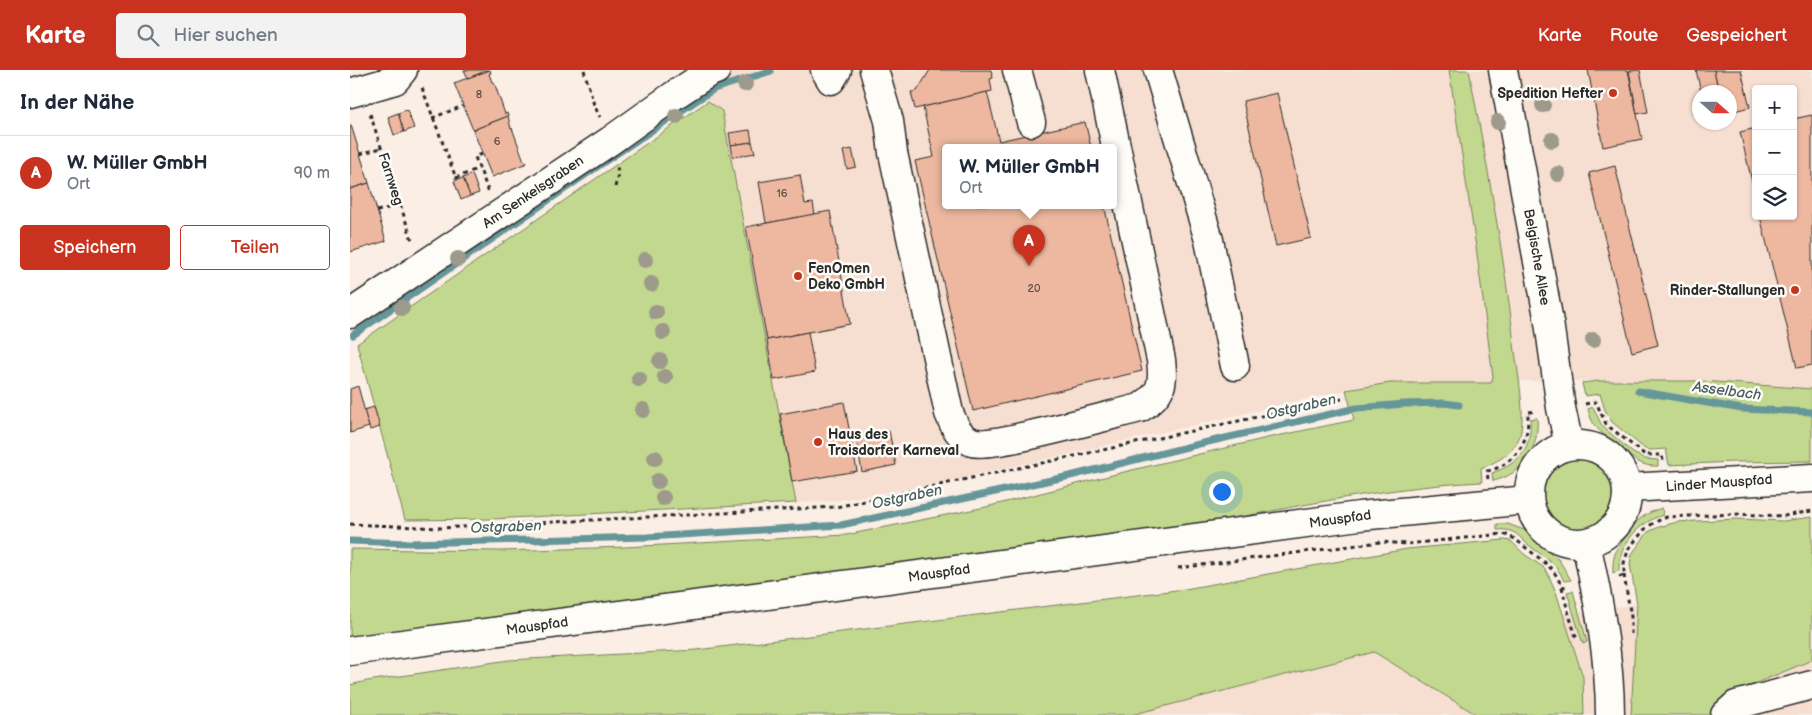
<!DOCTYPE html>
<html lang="de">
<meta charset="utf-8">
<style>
:root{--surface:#fff;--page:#f2f2f3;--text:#1f2937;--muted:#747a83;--line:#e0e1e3;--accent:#c8321e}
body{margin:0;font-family:"Balsamiq Sans",sans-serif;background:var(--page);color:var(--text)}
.controls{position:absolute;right:15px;top:15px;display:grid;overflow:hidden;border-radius:5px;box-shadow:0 1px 4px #0004}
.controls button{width:45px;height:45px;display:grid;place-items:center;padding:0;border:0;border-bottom:1px solid var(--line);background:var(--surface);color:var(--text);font:25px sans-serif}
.compass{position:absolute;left:1342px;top:15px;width:45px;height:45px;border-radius:50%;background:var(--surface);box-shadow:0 1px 4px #0004;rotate:111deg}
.you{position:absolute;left:871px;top:421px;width:18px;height:18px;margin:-12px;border:4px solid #fff;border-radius:50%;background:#1a73e8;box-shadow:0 0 0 8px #1a73e833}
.badge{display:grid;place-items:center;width:32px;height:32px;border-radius:50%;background:var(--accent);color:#fff;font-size:16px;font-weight:700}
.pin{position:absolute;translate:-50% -41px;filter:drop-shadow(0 1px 2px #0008)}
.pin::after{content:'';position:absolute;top:26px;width:18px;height:15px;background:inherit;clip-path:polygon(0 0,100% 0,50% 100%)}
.popup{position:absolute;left:592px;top:74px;width:175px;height:65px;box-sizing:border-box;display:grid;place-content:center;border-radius:5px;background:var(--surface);filter:drop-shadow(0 1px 4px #0005);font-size:16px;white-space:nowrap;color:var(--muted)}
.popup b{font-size:19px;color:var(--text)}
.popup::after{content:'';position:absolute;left:50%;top:100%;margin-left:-10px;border:10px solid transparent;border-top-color:var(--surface)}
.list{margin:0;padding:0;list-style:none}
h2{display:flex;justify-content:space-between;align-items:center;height:65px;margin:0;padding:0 20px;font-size:21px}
h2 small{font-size:16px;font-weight:400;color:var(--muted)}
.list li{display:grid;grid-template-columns:32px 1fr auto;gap:15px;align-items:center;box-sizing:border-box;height:75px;padding:0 20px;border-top:1px solid var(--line)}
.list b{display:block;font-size:19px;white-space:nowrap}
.list p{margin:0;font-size:16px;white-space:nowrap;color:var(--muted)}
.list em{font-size:16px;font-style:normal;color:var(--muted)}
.actions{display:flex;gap:10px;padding:15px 20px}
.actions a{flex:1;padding:11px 0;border:1px solid var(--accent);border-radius:5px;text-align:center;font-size:18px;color:var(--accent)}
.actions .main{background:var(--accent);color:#fff}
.icon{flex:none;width:28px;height:28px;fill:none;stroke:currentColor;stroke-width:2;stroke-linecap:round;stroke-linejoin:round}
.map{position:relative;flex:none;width:1462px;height:645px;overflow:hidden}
header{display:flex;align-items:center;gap:30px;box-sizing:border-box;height:70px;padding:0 25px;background:var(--accent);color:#fff}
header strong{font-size:24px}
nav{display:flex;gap:28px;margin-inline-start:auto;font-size:18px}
.search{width:350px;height:45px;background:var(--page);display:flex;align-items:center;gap:12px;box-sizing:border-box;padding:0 18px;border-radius:5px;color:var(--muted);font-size:19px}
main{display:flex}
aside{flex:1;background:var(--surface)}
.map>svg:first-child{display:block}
.built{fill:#f6ded0;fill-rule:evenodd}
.green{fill:#c2d88e;stroke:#76825c}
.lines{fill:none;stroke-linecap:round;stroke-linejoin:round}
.stream{stroke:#659699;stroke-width:7}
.building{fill:#edb89f;stroke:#2b2b2b}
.minor-casing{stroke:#2b2b2b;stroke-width:31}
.path{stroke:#2b2b2b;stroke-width:3;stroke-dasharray:4 4;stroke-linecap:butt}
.minor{stroke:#fdfcf7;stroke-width:28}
.tree{fill:#9d9a8c}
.poi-dot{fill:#c8321e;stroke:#fdfcf7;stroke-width:2}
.labels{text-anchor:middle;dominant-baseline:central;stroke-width:5;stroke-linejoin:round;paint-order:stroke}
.number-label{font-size:11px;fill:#5c4e48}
.poi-label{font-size:14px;font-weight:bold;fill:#2b2b2b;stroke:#fdfcf7;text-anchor:end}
.street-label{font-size:14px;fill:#2b2b2b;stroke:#fdfcf7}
.water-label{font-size:15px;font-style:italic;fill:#486062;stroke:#fdfcf7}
</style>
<header>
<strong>Karte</strong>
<div class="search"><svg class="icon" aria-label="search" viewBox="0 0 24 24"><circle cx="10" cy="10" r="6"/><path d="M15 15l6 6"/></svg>Hier suchen</div>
<nav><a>Karte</a><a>Route</a><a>Gespeichert</a></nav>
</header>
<main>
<aside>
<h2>In der Nähe<small></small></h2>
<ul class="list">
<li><span class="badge">A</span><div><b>W. Müller GmbH</b><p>Ort</p></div><em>90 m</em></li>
</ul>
<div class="actions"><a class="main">Speichern</a><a>Teilen</a></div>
</aside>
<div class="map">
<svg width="1462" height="645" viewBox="0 0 1462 645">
<rect width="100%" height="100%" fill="#faeee5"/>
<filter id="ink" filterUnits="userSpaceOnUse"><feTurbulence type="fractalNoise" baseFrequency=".02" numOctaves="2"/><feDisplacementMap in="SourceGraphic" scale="10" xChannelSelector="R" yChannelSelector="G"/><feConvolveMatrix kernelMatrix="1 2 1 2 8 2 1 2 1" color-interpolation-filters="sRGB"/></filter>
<g filter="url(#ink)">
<g class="built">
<path d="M331 0H1462V319L1352 311H1169L1142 313H1040L996 320 587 414 483 431 446 433 372 41 336 16ZM1406 19H1443V146H1406ZM1350 22H1380V52H1350ZM595 77H763V135H595Z"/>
<path d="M1287 534 1391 619 1462 590V645H1234L1233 607 1213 544Z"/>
<path d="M1024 582 1127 645H781L857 626Z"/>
</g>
<g class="green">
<path d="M1099 0H1119C1136 91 1154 182 1164 274 1167 299 1175 337 1171 361 1167 382 1149 391 1131 398L1132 412C1029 417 925 441 824 460L0 570V479L151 481 275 477 496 465 636 437 778 401 917 368 1004 350 996 320 1040 313H1141L1143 307 1126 177Z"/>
<path d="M358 31 372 41 446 433 142 449 55 450 7 274Z"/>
<path d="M1249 311H1352L1462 319V391L1384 392 1319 395 1316 379 1301 380 1295 379 1262 352 1255 340 1250 324 1235 326 1232 313Z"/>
<path d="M1243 337 1252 356 1283 383 1295 389 1308 390V396C1289 397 1281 387 1267 375 1252 362 1243 360 1238 339Z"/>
<path d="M1187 348C1190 377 1173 405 1143 411L1142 403C1170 393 1182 379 1180 349Z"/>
<circle cx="1227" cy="425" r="38"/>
<path d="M1312 438 1313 445C1289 452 1268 475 1269 501L1263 503C1262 483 1267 479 1278 463 1287 449 1296 443 1312 438Z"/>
<path d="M1462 447V590L1375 626 1367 633 1360 645H1281L1287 534 1280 494 1282 484 1298 462 1309 457 1327 452 1387 449 1433 451Z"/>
<path d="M1147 454H1158L1174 460 1209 490 1221 510 1214 511C1206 492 1197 489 1181 477 1168 467 1166 458 1147 460Z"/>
<path d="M1154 470 1161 471 1174 484 1193 497 1198 504 1206 522 1233 607 1234 645H1127L1024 582 781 645H0V615L17 611 159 590 347 580 835 519 1057 479Z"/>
<path d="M1223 521 1237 572 1233 574 1217 522Z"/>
</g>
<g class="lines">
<g class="stream">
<path d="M3 265 254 92 364 19 421 1"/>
<path d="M1288 321 1392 339 1462 342"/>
<path d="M0 471 60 473 297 467 491 455 720 406 849 374 1007 338 1054 334 1094 333 1109 335"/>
</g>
</g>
<g class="building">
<path d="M114 0H138L118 8Z"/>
<path d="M140 0 141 3 139 4 142 12H144L155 44 157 43 158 46 123 60 104 13Z"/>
<path d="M580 0H641L643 8 640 9 642 21 565 39 561 22 567 21Z"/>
<path d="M1238 0H1278L1292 69 1253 77Z"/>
<path d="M1290 0 1298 42 1287 44 1279 1Z"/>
<path d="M1346 0H1364L1369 22H1351Z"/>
<path d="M1364 0H1391L1400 37 1380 42V22H1369Z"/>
<path d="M637 22 649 71 735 52 741 77H595V135H754L792 301 623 341 565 91 584 87 573 37Z"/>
<path d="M927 23 961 168 926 176 893 31Z"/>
<path d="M57 40 64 58 54 62 48 43Z"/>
<path d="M48 43 54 62 44 65 38 47Z"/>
<path d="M1462 45V295L1447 298 1410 146H1443V49Z"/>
<path d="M158 46 161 59 162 58 174 91 175 90 177 93 142 107 123 60Z"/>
<path d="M0 55H1L19 113 0 119Z"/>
<path d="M1406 58V128L1390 62Z"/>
<path d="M400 60 402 72 381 75 379 63Z"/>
<path d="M402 72 405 83 383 87 381 75Z"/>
<path d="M502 79 506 97 497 99 493 81Z"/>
<path d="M1265 96 1308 275 1282 282 1239 103Z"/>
<path d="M122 104 129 123 120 126 113 108Z"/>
<path d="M450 105 455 134 463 133 465 145 416 153 409 112Z"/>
<path d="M113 108 120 126 111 130 104 111Z"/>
<path d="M19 113 36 171 0 182V119Z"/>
<path d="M480 141 500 254 417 270 396 157Z"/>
<path d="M458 262 465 302 424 310 417 270Z"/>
<path d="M8 316 19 357 0 363V319Z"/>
<path d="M494 332 507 401 442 412 430 344Z"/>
<path d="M24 337 30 357 20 360 14 340Z"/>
<path d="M539 361 546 395 512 402 506 368Z"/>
</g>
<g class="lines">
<defs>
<g id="minor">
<path d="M475 0 481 10 487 0"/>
<path d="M524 0 539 51 543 83 599 343C604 355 609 367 622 372 640 379 764 344 790 338 812 324 814 314 811 290L750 0"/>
<path d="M667 0 681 52"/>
<path d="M808 0 859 170 885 296"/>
<path d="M1153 0 1199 252 1211 338 1219 375"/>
<path d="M0 23 45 10 53 0"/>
<path d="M0 244 260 71 323 26 358 3 366 0"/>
<circle cx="1228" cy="424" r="49"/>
<path d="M1277 418 1462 408"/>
<path d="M1236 473C1248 529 1260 587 1260 645"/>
<path d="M0 581 1009 446 1178 430"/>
<path d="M1375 645 1386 635 1462 615"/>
</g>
</defs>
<use href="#minor" class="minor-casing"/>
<g class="path">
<path d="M234 0 244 35 250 47"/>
<path d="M72 18 106 108 129 98"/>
<path d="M20 44 63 173"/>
<path d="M82 48 113 36"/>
<path d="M10 84 31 78"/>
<path d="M132 84 125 87 139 123"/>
<path d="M265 117 268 105 267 95"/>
<path d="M27 141 49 135"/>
<path d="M1235 334 1246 332 1256 354 1262 359 1295 385H1312L1313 391"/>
<path d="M1138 409 1137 401C1155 398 1171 383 1176 365 1178 358 1178 349 1178 342L1187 341"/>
<path d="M0 454 91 458 486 437 996 328"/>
<path d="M828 498 1031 472 1057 474 1153 464C1165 467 1169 473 1179 480 1196 494 1203 496 1212 517L1219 516"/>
<path d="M1274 505 1281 547V564"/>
<path d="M1269 507 1274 505V493L1279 478 1295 459 1305 452 1317 447 1384 444 1434 446 1462 441"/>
<path d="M1212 517 1217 538 1227 570"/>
</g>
<use href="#minor" class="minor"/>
</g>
<g class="tree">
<circle cx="395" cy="14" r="8"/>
<circle cx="1193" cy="35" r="8"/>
<circle cx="326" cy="46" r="8"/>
<circle cx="1148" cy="52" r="8"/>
<circle cx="1202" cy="70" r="8"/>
<circle cx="1208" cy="104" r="8"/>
<circle cx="108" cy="189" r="8"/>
<circle cx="295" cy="190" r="8"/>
<circle cx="301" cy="214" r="8"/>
<circle cx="52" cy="238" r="8"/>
<circle cx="306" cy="242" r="8"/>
<circle cx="313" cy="262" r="8"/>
<circle cx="1243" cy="270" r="8"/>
<circle cx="310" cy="291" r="8"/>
<circle cx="315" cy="307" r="8"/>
<circle cx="289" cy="309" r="8"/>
<circle cx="293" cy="340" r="8"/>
<circle cx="305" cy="388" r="8"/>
<circle cx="308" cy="411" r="8"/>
<circle cx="313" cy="428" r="8"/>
</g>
</g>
<g class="poi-dot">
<circle cx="1263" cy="23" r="5"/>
<circle cx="448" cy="206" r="5"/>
<circle cx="1445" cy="220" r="5"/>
<circle cx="468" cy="372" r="5"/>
</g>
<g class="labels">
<g class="number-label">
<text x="129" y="24">8</text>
<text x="147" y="71">6</text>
<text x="432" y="123">16</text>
<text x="684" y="218">20</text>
</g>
<g class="poi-label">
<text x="1253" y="23">Spedition Hefter</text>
<text x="458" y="198" text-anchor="start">FenOmen<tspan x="458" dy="16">Deko GmbH</tspan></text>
<text x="1435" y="220">Rinder-Stallungen</text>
<text x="478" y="364" text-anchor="start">Haus des<tspan x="478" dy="16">Troisdorfer Karneval</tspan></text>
</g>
<g class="street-label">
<text transform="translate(41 109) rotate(72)">Farnweg</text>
<text transform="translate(183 122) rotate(-34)">Am Senkelsgraben</text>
<text transform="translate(1187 187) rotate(80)">Belgische Allee</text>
<text transform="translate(1369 413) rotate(-4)">Linder Mauspfad</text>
<text transform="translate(990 449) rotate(-8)">Mauspfad</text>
<text transform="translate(589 503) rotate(-8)">Mauspfad</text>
<text transform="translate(187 556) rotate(-8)">Mauspfad</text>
</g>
<g class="water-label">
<text transform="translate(1377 321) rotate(7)">Asselbach</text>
<text transform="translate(951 337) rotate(-13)">Ostgraben</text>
<text transform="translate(557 427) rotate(-12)">Ostgraben</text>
<text transform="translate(156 457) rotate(-2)">Ostgraben</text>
</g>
</g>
</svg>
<div class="controls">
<button>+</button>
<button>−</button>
<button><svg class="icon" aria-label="layers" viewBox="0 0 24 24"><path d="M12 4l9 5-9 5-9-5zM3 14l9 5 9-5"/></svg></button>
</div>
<svg class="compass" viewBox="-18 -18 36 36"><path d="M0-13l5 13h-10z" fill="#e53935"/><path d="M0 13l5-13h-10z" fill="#747a83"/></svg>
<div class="you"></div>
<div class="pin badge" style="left:679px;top:196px">A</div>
<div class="popup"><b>W. Müller GmbH</b>Ort</div>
</div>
</main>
